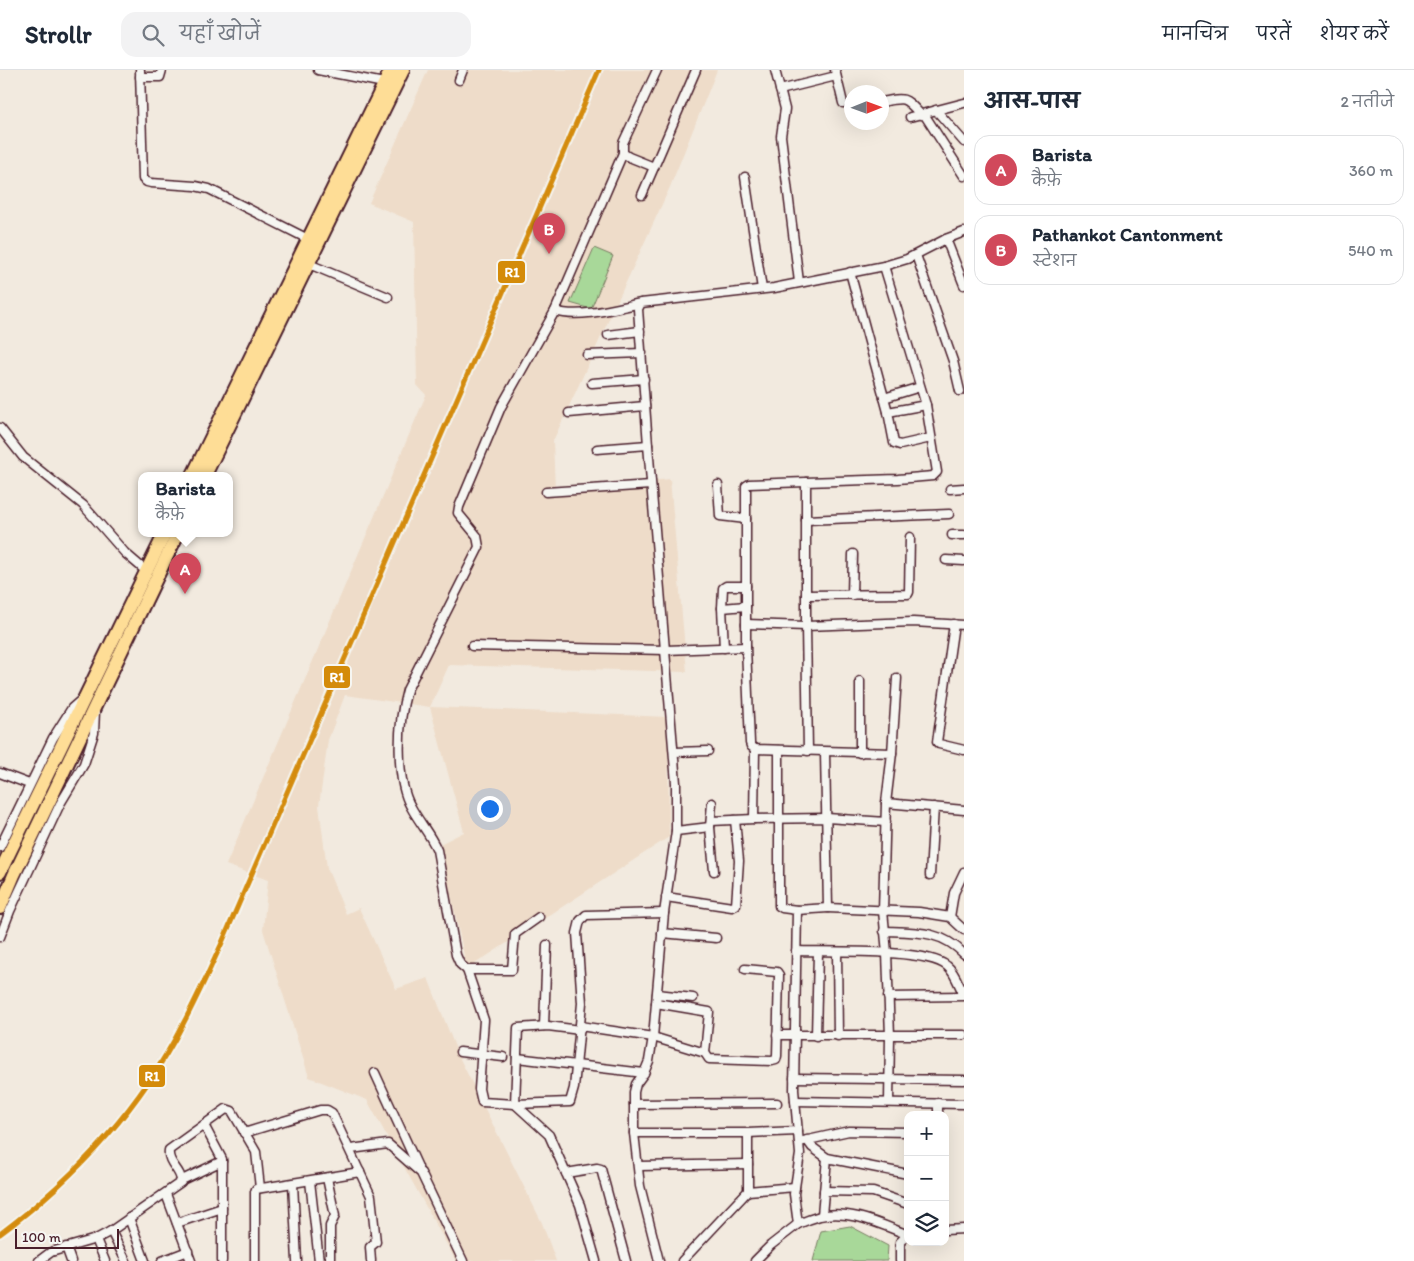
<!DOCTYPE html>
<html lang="hi">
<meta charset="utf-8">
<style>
:root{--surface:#fff;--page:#f2f2f3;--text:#1f2937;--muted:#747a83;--line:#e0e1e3;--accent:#d1495b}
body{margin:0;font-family:Itim,"Playpen Sans Deva",sans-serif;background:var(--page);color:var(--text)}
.controls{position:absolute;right:15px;bottom:15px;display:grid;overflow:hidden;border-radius:10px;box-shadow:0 5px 20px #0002}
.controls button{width:45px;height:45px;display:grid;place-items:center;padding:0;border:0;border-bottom:1px solid var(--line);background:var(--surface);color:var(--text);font:25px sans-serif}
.compass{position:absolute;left:844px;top:15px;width:45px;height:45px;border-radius:50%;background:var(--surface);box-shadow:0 5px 20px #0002;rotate:89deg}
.scale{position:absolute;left:15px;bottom:12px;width:104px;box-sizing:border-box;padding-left:5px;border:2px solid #4a1f2b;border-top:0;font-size:14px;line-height:18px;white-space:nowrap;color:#4a1f2b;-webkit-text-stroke:4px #f6f6f2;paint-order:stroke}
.you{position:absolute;left:489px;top:738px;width:18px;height:18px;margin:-12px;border:4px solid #fff;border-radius:50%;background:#1a73e8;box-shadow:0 0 0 8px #1a73e833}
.badge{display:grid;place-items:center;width:32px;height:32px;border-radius:50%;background:var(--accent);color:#fff;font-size:16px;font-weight:700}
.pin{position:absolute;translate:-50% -41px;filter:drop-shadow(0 1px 2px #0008)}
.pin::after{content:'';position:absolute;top:26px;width:18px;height:15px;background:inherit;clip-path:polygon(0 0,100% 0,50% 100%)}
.popup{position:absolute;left:138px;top:402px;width:95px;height:65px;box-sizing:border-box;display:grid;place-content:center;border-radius:10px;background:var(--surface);filter:drop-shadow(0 1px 4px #0005);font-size:16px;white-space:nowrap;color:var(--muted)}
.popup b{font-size:19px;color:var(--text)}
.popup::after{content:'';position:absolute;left:50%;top:100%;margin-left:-10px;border:10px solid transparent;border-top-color:var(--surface)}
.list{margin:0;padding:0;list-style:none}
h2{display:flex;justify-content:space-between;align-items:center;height:65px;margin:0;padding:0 20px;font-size:21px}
h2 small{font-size:16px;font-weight:400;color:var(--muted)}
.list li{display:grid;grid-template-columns:32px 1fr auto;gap:15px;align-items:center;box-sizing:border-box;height:70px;margin:0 10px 10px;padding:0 10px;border:1px solid var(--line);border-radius:15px}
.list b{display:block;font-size:19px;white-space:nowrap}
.list p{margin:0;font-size:16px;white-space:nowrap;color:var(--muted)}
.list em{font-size:16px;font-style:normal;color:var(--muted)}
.icon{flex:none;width:28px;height:28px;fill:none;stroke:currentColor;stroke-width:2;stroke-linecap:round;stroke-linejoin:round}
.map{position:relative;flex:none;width:964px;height:1191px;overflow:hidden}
header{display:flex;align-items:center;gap:30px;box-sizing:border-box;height:70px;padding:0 25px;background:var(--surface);border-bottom:1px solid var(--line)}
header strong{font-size:24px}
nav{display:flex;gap:28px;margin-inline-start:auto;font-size:18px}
.search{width:350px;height:45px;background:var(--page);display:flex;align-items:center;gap:12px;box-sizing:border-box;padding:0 18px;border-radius:15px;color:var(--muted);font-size:19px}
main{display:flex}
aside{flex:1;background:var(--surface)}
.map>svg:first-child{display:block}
.built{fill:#eedcc9}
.green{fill:#a8d899;stroke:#797c62}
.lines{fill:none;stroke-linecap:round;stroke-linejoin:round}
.minor-casing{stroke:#4a1f2b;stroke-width:11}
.trunk-casing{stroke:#4a1f2b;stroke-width:16}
.minor{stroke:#f6f6f2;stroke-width:8}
.trunk{stroke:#fedd96;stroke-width:12}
.rail-casing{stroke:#4a1f2b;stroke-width:4}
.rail{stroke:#f6f6f2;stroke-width:2;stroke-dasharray:5.5;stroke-linecap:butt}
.rail-1-casing{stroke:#f6f6f2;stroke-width:9}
.rail-1{stroke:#d48b09;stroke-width:5}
.line-badge{stroke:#f6f6f2;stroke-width:2}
.badge-label{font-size:14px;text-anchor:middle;font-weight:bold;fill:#fff}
</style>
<header>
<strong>Strollr</strong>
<div class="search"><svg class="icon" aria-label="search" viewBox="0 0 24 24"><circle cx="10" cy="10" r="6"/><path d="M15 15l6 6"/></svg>यहाँ खोजें</div>
<nav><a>मानचित्र</a><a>परतें</a><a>शेयर करें</a></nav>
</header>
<main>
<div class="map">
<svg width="964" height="1191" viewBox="0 0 964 1191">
<rect width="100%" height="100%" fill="#f2eadf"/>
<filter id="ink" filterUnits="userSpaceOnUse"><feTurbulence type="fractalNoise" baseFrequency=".02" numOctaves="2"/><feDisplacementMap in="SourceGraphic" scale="10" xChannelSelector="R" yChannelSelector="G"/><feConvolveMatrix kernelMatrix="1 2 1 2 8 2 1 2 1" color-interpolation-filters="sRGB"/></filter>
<g filter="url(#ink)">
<path class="built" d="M428 0H717L670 117 553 371 555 420 670 409 687 602 449 595 430 637 668 647 669 767 467 899 440 774 464 762 430 637 345 625 328 670 319 736 327 798 346 844 359 838 396 919 428 908 459 987 542 1153 556 1191H456L367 1030 309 1007 263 860 268 810 226 795 426 325 417 315 414 152 369 133Z"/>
<g class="green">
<path d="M594 178 613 186 591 239 570 233Z"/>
<path d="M850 1156 888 1176 887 1191H813L821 1161Z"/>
</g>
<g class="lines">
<defs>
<g id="minor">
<path d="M140 0 143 109 147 112 151 113 195 116 209 119 308 169"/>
<path d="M318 0 384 13"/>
<path d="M775 0 785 39 781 66 799 212"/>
<path d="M835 0 843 33"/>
<path d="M140 7H160L162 0"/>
<path d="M459 10 463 0"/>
<path d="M780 20 836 6"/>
<path d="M882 32C906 27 904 27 921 45"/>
<path d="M936 40 964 72"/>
<path d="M924 44 964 106"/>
<path d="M910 47 964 33"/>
<path d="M654 97 629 87 623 83V73L657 0"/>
<path d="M745 107 762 219"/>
<path d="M642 125 696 0"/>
<path d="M946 169 964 215"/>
<path d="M916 185 953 291 960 321"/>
<path d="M309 194 388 227"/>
<path d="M850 202 888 342 894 373 900 375 931 368"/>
<path d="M555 241C579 249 617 238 641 233"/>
<path d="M608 265 640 261"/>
<path d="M587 285 642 283"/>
<path d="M592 313 644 309"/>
<path d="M884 328 920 317"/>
<path d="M888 342 926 335"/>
<path d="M569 343 645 336"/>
<path d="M0 358 23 387 83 435 125 483 146 501"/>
<path d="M597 379 648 375"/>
<path d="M806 412 749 414 746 416V577L750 673 751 676 755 679 892 683 886 733 883 841 887 883 890 966 889 1032"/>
<path d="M718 415 720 446 746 449"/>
<path d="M950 419 964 418"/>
<path d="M546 422 651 415"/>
<path d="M806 450 949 444"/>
<path d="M952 465H964"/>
<path d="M946 490 964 491"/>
<path d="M806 525 908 524 909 522 910 467"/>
<path d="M852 525 853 484"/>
<path d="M722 538 746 536"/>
<path d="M746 554 806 556 913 552 964 555"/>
<path d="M954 554 937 672 939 674 964 680"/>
<path d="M472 576 666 580 746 577"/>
<path d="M724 578 722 538 723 518 726 516H746"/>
<path d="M755 679 754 749 827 748 886 752"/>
<path d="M779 680V836L782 838 797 840 794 1020 800 1084 794 1124 798 1154C805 1151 813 1148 820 1146 849 1139 880 1154 906 1164"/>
<path d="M808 681 806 556V412L898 409 933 406 937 402 926 335 884 196"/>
<path d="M674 682 708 681"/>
<path d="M825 682 828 838 919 842 950 847 964 860"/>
<path d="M860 683V611"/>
<path d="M892 683 897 608"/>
<path d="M0 703 29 714"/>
<path d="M712 733 710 757 714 801"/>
<path d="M886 733 964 740"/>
<path d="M711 751 754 749"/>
<path d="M676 761 710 757"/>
<path d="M0 777 53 668 72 638 80 631"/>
<path d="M930 805 934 737"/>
<path d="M666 827 732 837 736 835 739 791 735 750"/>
<path d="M797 840 828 838"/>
<path d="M539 847 515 864 512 900H467L460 894 456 885 437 780C430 764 419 752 411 737 395 709 398 651 407 620L479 477 477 466 458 443 459 437 501 337 555 241 623 83"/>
<path d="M950 847 954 823 964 802"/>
<path d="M884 861C915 862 941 860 964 884"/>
<path d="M662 863 716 868"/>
<path d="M0 867 10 841 60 734 84 694 94 663 95 641"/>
<path d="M796 881C826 882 927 878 947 896 955 902 959 916 964 925"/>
<path d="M837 882 838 966"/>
<path d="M467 900 484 950 479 1019 482 1032 515 1034 570 1032 574 1018 582 933 577 863 580 851 586 845 664 843"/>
<path d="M657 924 693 928"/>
<path d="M888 927 964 926"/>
<path d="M656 933 709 942 705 983"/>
<path d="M544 956 547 875"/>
<path d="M580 956 653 967 705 983 709 989 772 991 776 990 777 986 779 905 777 902 745 899"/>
<path d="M580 960 548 956 518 958 515 1034 549 1065 580 1135 596 1191"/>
<path d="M777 965H964"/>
<path d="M816 966 818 882"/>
<path d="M460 982 503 987"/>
<path d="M517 988 644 1003"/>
<path d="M375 1003 418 1097"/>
<path d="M794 1008 964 1010"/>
<path d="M795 1031 964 1034"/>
<path d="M634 1034 777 1033"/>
<path d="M938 1045V1033"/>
<path d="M204 1055 222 1089V1191"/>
<path d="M244 1063 320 1040H327L332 1043 371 1126 376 1172 370 1177 371 1191"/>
<path d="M634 1063H748L798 1061"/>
<path d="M807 1070 812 1077 827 1088 908 1104"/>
<path d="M799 1072 849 1061 908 1062"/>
<path d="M351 1079 388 1074 421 1103 463 1191"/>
<path d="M639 1096 748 1094"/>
<path d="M566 1103 597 1098 601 1099 626 1191"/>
<path d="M327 1108 335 1146 330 1156V1191"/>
<path d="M182 1110 222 1091"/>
<path d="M310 1111 319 1191"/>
<path d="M293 1114 297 1191"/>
<path d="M748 1121V1063"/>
<path d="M824 1121 873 1122 908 1134"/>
<path d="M166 1124 191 1191"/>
<path d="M822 1145 827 1088"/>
<path d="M129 1148 145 1191"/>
<path d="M177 1153 222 1138"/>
<path d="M945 1160 964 1159"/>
<path d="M111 1161 126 1191"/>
<path d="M96 1169 105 1191"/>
<path d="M66 1177 71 1191"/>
<path d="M39 1191 51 1182 96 1169 111 1161 181 1112C182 1100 167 1094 169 1080L226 1039 232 1041 256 1082 260 1118"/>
<path d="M162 1191 188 1181"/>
<path d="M255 1191V1122L256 1119 360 1102"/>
<path d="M659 1191 640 1116 634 1063V1022L636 1014 644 1003 649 991 653 967 664 843 676 761V713L648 375 638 239 641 233 774 218 884 196 907 189 946 169 964 162"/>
<path d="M682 1191 748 1121 795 1117"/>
<path d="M755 1191 771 1175 798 1154"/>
<path d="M900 1191V1172L908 1164"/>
</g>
<g id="trunk">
<path d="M193 405 391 0"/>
<path d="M205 405 403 0"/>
<path d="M0 802 165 463"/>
<path d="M0 838 14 805 178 463"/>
</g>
</defs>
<use href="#minor" class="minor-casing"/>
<use href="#trunk" class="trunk-casing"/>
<use href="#minor" class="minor"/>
<use href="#trunk" class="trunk"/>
<defs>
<path id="rail" d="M364 542 599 0"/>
</defs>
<use href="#rail" class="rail-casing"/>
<use href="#rail" class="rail"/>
<defs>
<path id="rail-1" d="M0 1164C75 1108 140 1038 183 954 197 928 209 901 221 875L599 0"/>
</defs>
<use href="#rail-1" class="rail-1-casing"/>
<use href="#rail-1" class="rail-1"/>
</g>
</g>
<g class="line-badge">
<rect x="497" y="190" width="29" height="24" rx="5" fill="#d48b09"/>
<rect x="323" y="595" width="28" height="24" rx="5" fill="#d48b09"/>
<rect x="138" y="994" width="28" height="24" rx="5" fill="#d48b09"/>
</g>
<g class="badge-label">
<text x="512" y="207">R1</text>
<text x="337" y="612">R1</text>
<text x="152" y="1011">R1</text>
</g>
</svg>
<div class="controls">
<button>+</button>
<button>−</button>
<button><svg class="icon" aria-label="layers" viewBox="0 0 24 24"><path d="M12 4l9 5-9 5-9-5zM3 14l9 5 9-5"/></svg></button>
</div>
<svg class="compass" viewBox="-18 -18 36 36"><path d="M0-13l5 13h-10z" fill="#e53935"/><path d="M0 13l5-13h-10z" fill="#747a83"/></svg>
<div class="scale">100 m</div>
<div class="you"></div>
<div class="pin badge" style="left:185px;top:524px">A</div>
<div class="popup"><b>Barista</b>कैफ़े</div>
<div class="pin badge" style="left:549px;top:184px">B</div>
</div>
<aside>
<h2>आस-पास<small>2 नतीजे</small></h2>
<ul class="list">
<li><span class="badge">A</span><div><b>Barista</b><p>कैफ़े</p></div><em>360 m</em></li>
<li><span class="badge">B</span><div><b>Pathankot Cantonment</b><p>स्टेशन</p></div><em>540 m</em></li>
</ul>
</aside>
</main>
